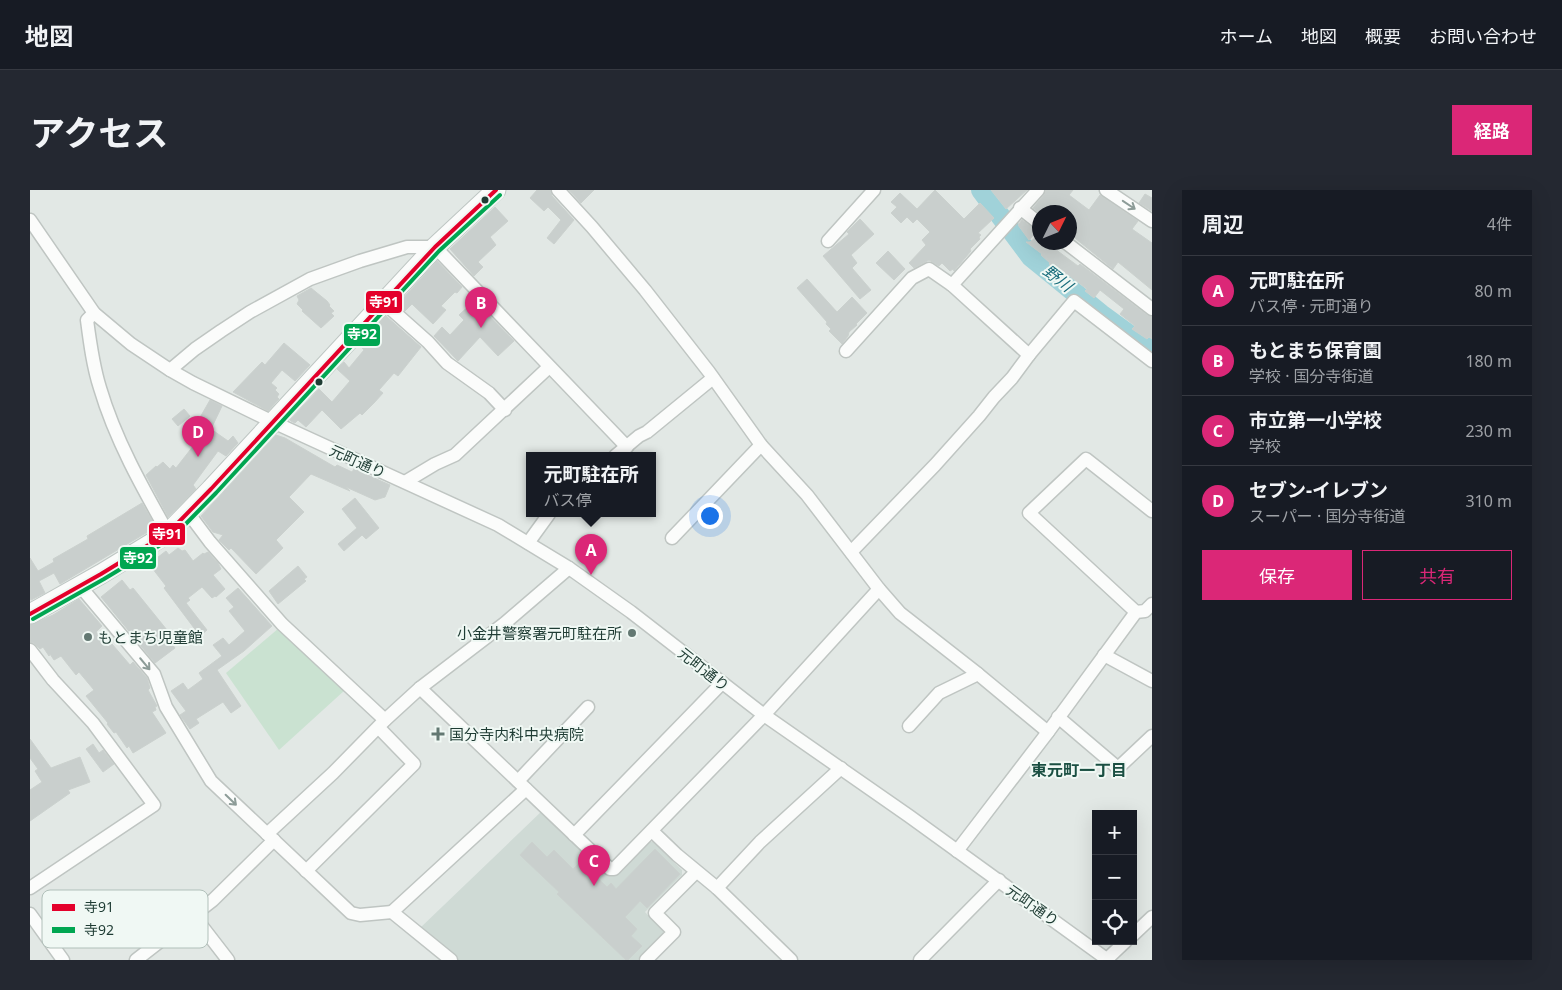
<!DOCTYPE html>
<html lang="ja">
<meta charset="utf-8">
<style>
:root{--surface:#171b24;--page:#242831;--text:#f1f3f6;--muted:#9ea1a6;--line:#363941;--accent:#db2777}
body{margin:0;font-family:"Noto Sans","Noto Sans JP",sans-serif;background:var(--page);color:var(--text)}
.controls{position:absolute;right:15px;bottom:15px;display:grid;overflow:hidden;border-radius:0px;box-shadow:0 5px 20px #0002}
.controls button{width:45px;height:45px;display:grid;place-items:center;padding:0;border:0;border-bottom:1px solid var(--line);background:var(--surface);color:var(--text);font:25px sans-serif}
.compass{position:absolute;left:1002px;top:15px;width:45px;height:45px;border-radius:50%;background:var(--surface);box-shadow:0 5px 20px #0002;rotate:47deg}
.you{position:absolute;left:679px;top:325px;width:18px;height:18px;margin:-12px;border:4px solid #fff;border-radius:50%;background:#1a73e8;box-shadow:0 0 0 8px #1a73e833}
.badge{display:grid;place-items:center;width:32px;height:32px;border-radius:50%;background:var(--accent);color:#fff;font-size:16px;font-weight:700}
.pin{position:absolute;translate:-50% -41px;filter:drop-shadow(0 1px 2px #0008)}
.pin::after{content:'';position:absolute;top:26px;width:18px;height:15px;background:inherit;clip-path:polygon(0 0,100% 0,50% 100%)}
.popup{position:absolute;left:496px;top:262px;width:130px;height:65px;box-sizing:border-box;display:grid;place-content:center;border-radius:0px;background:var(--surface);filter:drop-shadow(0 1px 4px #0005);font-size:16px;white-space:nowrap;color:var(--muted)}
.popup b{font-size:19px;color:var(--text)}
.popup::after{content:'';position:absolute;left:50%;top:100%;margin-left:-10px;border:10px solid transparent;border-top-color:var(--surface)}
.list{margin:0;padding:0;list-style:none}
h2{display:flex;justify-content:space-between;align-items:center;height:65px;margin:0;padding:0 20px;font-size:21px}
h2 small{font-size:16px;font-weight:400;color:var(--muted)}
.list li{display:grid;grid-template-columns:32px 1fr auto;gap:15px;align-items:center;box-sizing:border-box;height:70px;padding:0 20px;border-top:1px solid var(--line)}
.list b{display:block;font-size:19px;white-space:nowrap}
.list p{margin:0;font-size:16px;white-space:nowrap;color:var(--muted)}
.list em{font-size:16px;font-style:normal;color:var(--muted)}
.actions{display:flex;gap:10px;padding:15px 20px}
.actions a{flex:1;padding:11px 0;border:1px solid var(--accent);border-radius:0px;text-align:center;font-size:18px;color:var(--accent)}
.actions .main{background:var(--accent);color:#fff}
.icon{flex:none;width:28px;height:28px;fill:none;stroke:currentColor;stroke-width:2;stroke-linecap:round;stroke-linejoin:round}
.map{position:relative;flex:none;width:1122px;height:770px;overflow:hidden;border-radius:0px}
header{display:flex;align-items:center;gap:30px;box-sizing:border-box;height:70px;padding:0 25px;background:var(--surface);border-bottom:1px solid var(--line)}
header strong{font-size:24px}
nav{display:flex;gap:28px;margin-inline-start:auto;font-size:18px}
.intro{display:flex;align-items:center;justify-content:space-between;box-sizing:border-box;height:120px;padding:0 30px}
h1{margin:0;font-size:35px}
.button{padding:12px 22px;border-radius:0px;background:var(--accent);color:#fff;font-size:18px;font-weight:700}
main{display:flex;gap:30px;padding:0 30px}
aside{flex:1;background:var(--surface);border-radius:0px;box-shadow:0 5px 20px #0002}
.map>svg:first-child{display:block}
.built{fill:#cfdad5}
.green{fill:#cae2d1}
.lines{fill:none;stroke-linecap:round;stroke-linejoin:round}
.river{stroke:#a0d2d9;stroke-width:20}
.building{fill:#c9cfcd;stroke:#cbd1ce}
.street-casing{stroke:#bfc5c2;stroke-width:15}
.secondary-casing{stroke:#bec6c3;stroke-width:21}
.street{stroke:#fbfcfb;stroke-width:12}
.secondary{stroke:#fbfcfb;stroke-width:19}
.bus-1-casing{stroke:#f0f8f4;stroke-width:8}
.bus-2-casing{stroke:#f0f8f4;stroke-width:8}
.bus-1{stroke:#e4002b;stroke-width:4}
.bus-2{stroke:#00a651;stroke-width:4}
.oneway{stroke:#8d9c98}
.bus-dot{fill:#1f3c34;stroke:#f0f8f4;stroke-width:2}
.poi-dot{fill:#637872;stroke:#f0f8f4;stroke-width:2}
.labels{text-anchor:middle;dominant-baseline:central;stroke-width:4;stroke-linejoin:round;paint-order:stroke}
.street-label{font-size:15px;fill:#1f3c34;stroke:#f0f8f4}
.poi-label{font-size:15px;fill:#1f3c34;stroke:#f0f8f4;text-anchor:start}
.water-label{font-size:16px;font-style:italic;fill:#176c7b;stroke:#f0f8f4}
.neighbourhood-label{font-size:16px;font-weight:bold;fill:#1a4f42;stroke:#f0f8f4}
.key{fill:#f0f8f4;stroke:#b1c0ba;stroke-width:1}
.key-label{font-size:14px;fill:#1f3c34}
.line-badge{stroke:#f0f8f4;stroke-width:2}
.badge-label{font-size:14px;text-anchor:middle;font-weight:bold;fill:#fff}
</style>
<header>
<strong>地図</strong>
<nav><a>ホーム</a><a>地図</a><a>概要</a><a>お問い合わせ</a></nav>
</header>
<div class="intro"><h1>アクセス</h1><a class="button">経路</a></div>
<main>
<div class="map">
<svg width="1122" height="770" viewBox="0 0 1122 770">
<rect width="100%" height="100%" fill="#e2e8e5"/>
<path class="built" d="M513 620 555 660 554 665 575 684 586 685 618 652H623L652 680V685L615 722 633 741V744L608 770H428L389 739Z"/>
<path class="green" d="M249 438 315 500 249 560 196 483Z"/>
<g class="lines">
<path class="river" d="M951 0 1001 67 1071 124 1122 161"/>
</g>
<g class="building">
<path d="M507 0H520L522 6 544 30 524 54 517 48 531 30 518 17 514 21 500 8Z"/>
<path d="M539 0H564L551 13Z"/>
<path d="M905 0 934 29 950 13 964 28 948 43 951 45 949 47 950 49 940 59 941 61 924 81 923 79 920 81 912 73 909 76 899 70 884 78 879 73 896 55 892 50 900 42 887 29 883 33 877 27 871 33 861 23 867 17 861 12 870 3 887 19Z"/>
<path d="M961 0H997L976 19Z"/>
<path d="M1016 0H1043L1039 5 1059 20 1070 5 1108 31 1102 39 1122 53V100L1088 72 1083 79 1040 44V22L1010 23 1003 18 1014 5Z"/>
<path d="M1115 4 1122 8V21L1109 13Z"/>
<path d="M465 17 478 31 460 47 466 55 448 72 453 77 444 86 420 59Z"/>
<path d="M830 29 844 44 821 65 827 73 822 78 841 100 830 109 793 66 819 44 817 42Z"/>
<path d="M992 30 1007 41 999 50 988 35Z"/>
<path d="M1010 44V52H1023L1027 56 1025 59 1048 76 1050 74 1117 125 1122 127V149L1119 147 1117 149 1102 139 1105 136 1090 124 1094 119 1070 100 1064 108 1055 101 1057 99 1038 85 1036 88 1019 74 1020 73 1011 65 1012 64 996 52H1000Z"/>
<path d="M858 61 875 79 864 90 846 73Z"/>
<path d="M407 71 432 97 427 103 425 102 411 116 416 120 403 134 382 114 375 121 368 114Z"/>
<path d="M777 89 807 122 822 107 837 123 826 134 827 135 819 142 818 146 812 154 799 141 801 139 796 134 797 132 767 98Z"/>
<path d="M281 98 297 111 300 115 299 116 304 121 301 123 304 126 291 138 272 121 273 120 267 114 269 110 267 106Z"/>
<path d="M442 113 446 116 448 114 484 151 468 166 450 147 428 171 404 146 412 137 420 145 434 130 429 125Z"/>
<path d="M356 126 391 157 368 186 364 183 349 200 353 203 344 213 332 225 330 223 311 239 292 220 276 237 268 230 265 233 261 231 260 230 289 199 302 212 320 191 307 179 314 172 319 178 334 160 329 155Z"/>
<path d="M254 153 280 175 265 191 252 180 241 193 247 198 245 200 249 204 247 207 249 209 238 221 203 202 232 172 235 175Z"/>
<path d="M180 210 192 216 181 239 198 251 203 246 208 253 196 266 188 261 163 295 166 299 138 327 116 285 126 276 127 277 133 272 140 279 143 275 146 278 164 255 156 246 169 232 168 231Z"/>
<path d="M154 219 160 226 148 236 142 229Z"/>
<path d="M246 245 255 248 305 277 307 275 322 282 324 279 360 295 355 307 345 310 316 297 320 301 281 284 259 307 274 322 246 350 253 358 226 384 201 358 199 360 189 350 193 345 183 342 171 326Z"/>
<path d="M325 308 349 338 336 349 332 345 314 361 308 354 327 338 312 319Z"/>
<path d="M112 313 126 337 30 394 24 383 9 391 15 403 1 410 0 408V368L8 381 24 372 23 369 58 349 57 346Z"/>
<path d="M148 358 152 361 155 360 163 371 173 363 174 364 178 362 188 373 191 379 183 385 195 399 186 407 185 406 182 408 172 397 158 408 160 410 156 413 177 440 170 446 134 398 136 396 119 374 136 361 139 365Z"/>
<path d="M268 376 277 387 274 389 276 391 248 414 239 401Z"/>
<path d="M92 390 100 400 103 398 141 445 137 448 145 458 125 473 71 407Z"/>
<path d="M208 398 242 436 214 461 187 480 211 516 201 523 193 512 166 529 169 533 160 539 150 525 156 521 141 501 153 493 158 500 173 489 169 483 192 466 183 455 193 448 199 455 215 441 199 421 204 417 196 408Z"/>
<path d="M49 409 72 436 66 442 78 457 82 454 100 475 103 472 117 488 120 498 118 500 127 516 125 517 126 520 122 522 136 543 103 563 99 556 97 558 86 542 84 543 77 534 78 533 56 506 64 500 49 482 46 485 31 466 24 470 20 464 19 466 13 457 10 459 4 453 0 452V435L23 425Z"/>
<path d="M0 549 21 578 50 567 60 592 38 600 40 603 0 631V600L12 592 5 581 8 579 0 568Z"/>
<path d="M63 554 69 563 73 560 84 574 73 582 56 559Z"/>
<path d="M502 652 517 667 524 660 543 679 553 670 563 680 561 682 577 697 581 693 586 699 625 659 650 684 617 718 610 711 595 727 607 739 601 746 612 756 598 770H596L527 704 529 702 490 665Z"/>
</g>
<g class="lines">
<defs>
<g id="street">
<path d="M528 0 562 37 615 100 679 182 731 255 777 305 849 399 870 423 948 484 1018 542"/>
<path d="M1076 0 1122 31"/>
<path d="M990 18 1009 33"/>
<path d="M0 30 64 123 101 154 140 180 163 193 243 232 468 335 539 378 601 422 734 525 879 626 1078 770"/>
<path d="M798 51 844 0"/>
<path d="M1035 52 1122 119"/>
<path d="M922 95 1008 0"/>
<path d="M353 112 398 152 417 173 459 203 475 220"/>
<path d="M64 123 57 130C60 153 63 176 70 198 85 249 112 297 138 343"/>
<path d="M816 161 882 88 899 79 922 95 999 165"/>
<path d="M140 180 165 159 191 141 220 122 280 89 330 71 377 57H405L597 257"/>
<path d="M585 266 609 246 617 242 683 188"/>
<path d="M375 292 405 274 425 265 519 177"/>
<path d="M159 324 180 352 252 434 355 530"/>
<path d="M642 348 731 255"/>
<path d="M498 353 519 324"/>
<path d="M821 362 905 275 949 226 964 207 982 188 999 165 1044 111 1122 171"/>
<path d="M50 396 124 484 136 517 181 591 321 723 330 725 362 722 421 770"/>
<path d="M1106 422 999 323 1056 269 1122 321"/>
<path d="M0 460 23 490 63 533 124 615 0 698"/>
<path d="M1074 465 1122 491"/>
<path d="M390 498 580 679H584L734 525 849 399"/>
<path d="M1028 527 1088 578 1122 546"/>
<path d="M879 536 909 503 948 484"/>
<path d="M488 591 558 517"/>
<path d="M622 641 647 665 687 698 761 770"/>
<path d="M237 644 303 583 355 530 390 498 475 433 539 378"/>
<path d="M544 645 692 493"/>
<path d="M927 661 1018 542 1106 422 1115 421 1122 414"/>
<path d="M276 681 384 574 349 538"/>
<path d="M687 698 730 652 811 578"/>
<path d="M362 722 496 599"/>
<path d="M0 724 33 770"/>
<path d="M164 726 198 770"/>
<path d="M1103 745 1122 727"/>
<path d="M1077 769 1096 751"/>
<path d="M106 770 183 710 244 650"/>
<path d="M616 770 644 742 625 723 666 682"/>
<path d="M890 770 969 690"/>
</g>
<path id="secondary" d="M0 424 71 384 138 343 181 299 405 57 466 0"/>
</defs>
<use href="#street" class="street-casing"/>
<use href="#secondary" class="secondary-casing"/>
<use href="#street" class="street"/>
<use href="#secondary" class="secondary"/>
<defs>
<path id="bus-1" d="M0 424 71 384 138 343 181 299 405 57 466 0"/>
<path id="bus-2" d="M3 429 74 389 142 348 186 303 409 61 470 5"/>
</defs>
<use href="#bus-1" class="bus-1-casing"/>
<use href="#bus-2" class="bus-2-casing"/>
<use href="#bus-1" class="bus-1"/>
<use href="#bus-2" class="bus-2"/>
</g>
<defs><path id="oneway-shaft" d="M-6 0H5M1.5-3L5.5 0L1.5 3" fill="none" stroke-width="1.6" stroke-linecap="round" stroke-linejoin="round" transform="scale(1.25)"/></defs>
<g class="oneway">
<use href="#oneway-shaft" transform="translate(1099 15) rotate(34)"/>
<use href="#oneway-shaft" transform="translate(115 474) rotate(50)"/>
<use href="#oneway-shaft" transform="translate(201 610) rotate(44)"/>
</g>
<g class="bus-dot">
<circle cx="455" cy="10" r="4.5"/>
<circle cx="289" cy="192" r="4.5"/>
</g>
<g class="poi-dot">
<circle cx="602" cy="443" r="5"/>
<circle cx="58" cy="447" r="5"/>
<path d="M405.5 536.5h5v5h5v5h-5v5h-5v-5h-5v-5h5z"/>
</g>
<g class="labels">
<g class="street-label">
<text transform="translate(328 271) rotate(24)">元町通り</text>
<text transform="translate(674 479) rotate(38)">元町通り</text>
<text transform="translate(1003 715) rotate(35)">元町通り</text>
</g>
<g class="poi-label">
<text x="592" y="443" text-anchor="end">小金井警察署元町駐在所</text>
<text x="68" y="447">もとまち児童館</text>
<text x="419" y="544">国分寺内科中央病院</text>
</g>
<g class="water-label">
<text transform="translate(1028 88) rotate(38)">野川</text>
</g>
<g class="neighbourhood-label">
<text x="1049" y="580">東元町一丁目</text>
</g>
</g>
<rect x="12" y="700" width="166" height="58" rx="8" class="key"/>
<rect x="22" y="714" width="23" height="7" fill="#e4002b"/>
<rect x="22" y="737" width="23" height="6" fill="#00a651"/>
<g class="key-label">
<text x="54" y="722">寺91</text>
<text x="54" y="745">寺92</text>
</g>
<g class="line-badge">
<rect x="335" y="100" width="38" height="24" rx="5" fill="#e4002b"/>
<rect x="313" y="133" width="38" height="24" rx="5" fill="#00a651"/>
<rect x="118" y="332" width="38" height="24" rx="5" fill="#e4002b"/>
<rect x="89" y="356" width="38" height="24" rx="5" fill="#00a651"/>
</g>
<g class="badge-label">
<text x="354" y="117">寺91</text>
<text x="332" y="149">寺92</text>
<text x="137" y="349">寺91</text>
<text x="108" y="373">寺92</text>
</g>
</svg>
<div class="controls">
<button>+</button>
<button>−</button>
<button><svg class="icon" aria-label="locate" viewBox="0 0 24 24"><circle cx="12" cy="12" r="6"/><path d="M12 2v4M12 18v4M2 12h4M18 12h4"/></svg></button>
</div>
<svg class="compass" viewBox="-18 -18 36 36"><path d="M0-13l5 13h-10z" fill="#e53935"/><path d="M0 13l5-13h-10z" fill="#9ea1a6"/></svg>
<div class="you"></div>
<div class="pin badge" style="left:561px;top:385px">A</div>
<div class="popup"><b>元町駐在所</b>バス停</div>
<div class="pin badge" style="left:451px;top:138px">B</div>
<div class="pin badge" style="left:564px;top:696px">C</div>
<div class="pin badge" style="left:168px;top:267px">D</div>
</div>
<aside>
<h2>周辺<small>4件</small></h2>
<ul class="list">
<li><span class="badge">A</span><div><b>元町駐在所</b><p>バス停 · 元町通り</p></div><em>80 m</em></li>
<li><span class="badge">B</span><div><b>もとまち保育園</b><p>学校 · 国分寺街道</p></div><em>180 m</em></li>
<li><span class="badge">C</span><div><b>市立第一小学校</b><p>学校</p></div><em>230 m</em></li>
<li><span class="badge">D</span><div><b>セブン-イレブン</b><p>スーパー · 国分寺街道</p></div><em>310 m</em></li>
</ul>
<div class="actions"><a class="main">保存</a><a>共有</a></div>
</aside>
</main>
